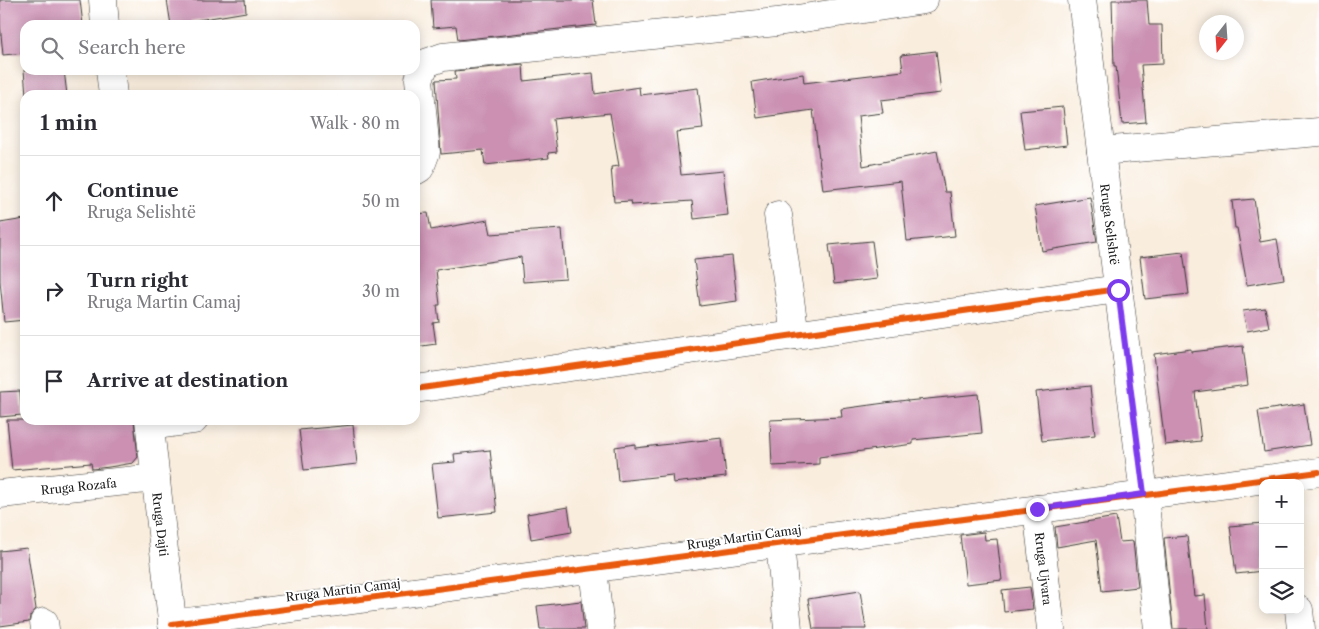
<!DOCTYPE html>
<meta charset="utf-8">
<style>
:root{--surface:#fff;--page:#f2f2f3;--text:#2b2b33;--muted:#7c7c81;--line:#e1e1e2}
body{margin:0;font-family:"Libre Caslon Text",serif;background:var(--page);color:var(--text)}
.controls{position:absolute;right:15px;bottom:15px;display:grid;overflow:hidden;border-radius:10px;box-shadow:0 2px 12px #0003}
.controls button{width:45px;height:45px;display:grid;place-items:center;padding:0;border:0;border-bottom:1px solid var(--line);background:var(--surface);color:var(--text);font:25px sans-serif}
.compass{position:absolute;left:1199px;top:15px;width:45px;height:45px;border-radius:50%;background:var(--surface);box-shadow:0 2px 12px #0003;rotate:197deg}
.stop{position:absolute;width:15px;height:15px;margin:-11px;border:4px solid #7c3aed;border-radius:50%;background:#fff}
.stop.end{background:#7c3aed;border-color:#fff;box-shadow:0 1px 5px #0008}
.list{margin:0;padding:0;list-style:none}
h2{display:flex;justify-content:space-between;align-items:center;height:65px;margin:0;padding:0 20px;font-size:21px}
h2 small{font-size:16px;font-weight:400;color:var(--muted)}
.list li{display:grid;grid-template-columns:32px 1fr auto;gap:15px;align-items:center;box-sizing:border-box;height:90px;padding:0 20px;border-top:1px solid var(--line)}
.list b{display:block;font-size:19px;white-space:nowrap}
.list p{margin:0;font-size:16px;white-space:nowrap;color:var(--muted)}
.list em{font-size:16px;font-style:normal;color:var(--muted)}
.icon{flex:none;width:28px;height:28px;fill:none;stroke:currentColor;stroke-width:2;stroke-linecap:round;stroke-linejoin:round}
.map{position:relative;flex:none;width:1319px;height:629px;overflow:hidden}
.search{position:absolute;background:var(--surface);box-shadow:0 2px 12px #0003;left:20px;top:20px;width:400px;height:55px;display:flex;align-items:center;gap:12px;box-sizing:border-box;padding:0 18px;border-radius:15px;color:var(--muted);font-size:19px}
.panel{position:absolute;background:var(--surface);box-shadow:0 2px 12px #0003;left:20px;top:90px;width:400px;height:335px;border-radius:15px}
.map>svg:first-child{display:block}
.building{fill:#cb90b2}
.lines{fill:none;stroke-linecap:round;stroke-linejoin:round}
.minor-casing{stroke:#3d3b39;stroke-width:29}
.minor{stroke:#fff;stroke-width:28}
.cycleway-casing{stroke:#fff;stroke-width:9}
.cycleway{stroke:#e8590c;stroke-width:6}
.route{stroke:#7c3aed;stroke-width:6}
.labels{text-anchor:middle;dominant-baseline:central;stroke-width:4;stroke-linejoin:round;paint-order:stroke}
.street-label{font-size:12px;fill:#1c1c1c;stroke:#fff}
</style>
<div class="map">
<svg width="1319" height="629" viewBox="0 0 1319 629">
<rect width="100%" height="100%" fill="#fff"/>
<filter id="ink" filterUnits="userSpaceOnUse"><feTurbulence type="fractalNoise" baseFrequency=".02" numOctaves="2"/><feDisplacementMap in="SourceGraphic" scale="10" xChannelSelector="R" yChannelSelector="G"/><feConvolveMatrix kernelMatrix="1 2 1 2 8 2 1 2 1" color-interpolation-filters="sRGB"/></filter>
<filter id="wash" filterUnits="userSpaceOnUse"><feTurbulence type="fractalNoise" baseFrequency=".0096" numOctaves="4" result="noise"/><feDisplacementMap in="SourceGraphic" scale="20" xChannelSelector="R" yChannelSelector="G"/><feGaussianBlur stdDeviation="1.12" result="paint"/><feColorMatrix in="noise" values="0 0 0 0 0 0 0 0 0 0 0 0 0 0 0 0 0 1.4 0 .05"/><feComposite in="paint" operator="in"/></filter>
<g filter="url(#wash)">
<rect width="100%" height="100%" fill="#f9eddd"/>
<g id="blocks">
<g class="building">
<path d="M0 0H80L83 25H25V53L3 55 0 24Z"/>
<path d="M167 0H245L246 12 192 21V25H171Z"/>
<path d="M431 0H593L596 25 458 40 456 26 433 28Z"/>
<path d="M1112 0H1147L1149 25H1162L1163 64 1141 65 1146 122 1122 124 1116 66H1114Z"/>
<path d="M936 51 941 93 881 100 883 113 858 116 863 166 937 151 945 192H950L955 236 907 241 901 181 823 190 813 110 757 118 752 82 803 74 804 83 903 71 901 55Z"/>
<path d="M523 64 524 81 593 73 595 94 639 87 640 95 698 88 703 129 676 132 681 175 723 171 728 215 694 219 692 201 632 205 631 201 614 202 611 167 619 166 610 113 553 119 557 152 548 153 549 158 485 165 483 150 441 154 436 80 456 79 455 71Z"/>
<path d="M24 70H64L67 95H26Z"/>
<path d="M1063 107 1067 145 1025 150 1020 111Z"/>
<path d="M1090 197 1097 242 1042 251 1035 206Z"/>
<path d="M1254 199 1260 242 1277 239 1284 279 1247 285 1237 228H1235L1232 201Z"/>
<path d="M428 213 431 230 488 220 491 234 562 229 566 279 523 282 521 257 436 270 440 305H437L439 322 433 323 436 344 415 347V214Z"/>
<path d="M25 219V320L4 322 0 281V223Z"/>
<path d="M872 241 877 279 834 284 829 245Z"/>
<path d="M1183 252 1189 294 1145 299 1140 257Z"/>
<path d="M732 256 737 301 700 306 694 260Z"/>
<path d="M1265 308 1269 327 1247 331 1243 311Z"/>
<path d="M1243 346 1248 385 1195 392 1201 441 1165 445 1154 354 1191 349V352Z"/>
<path d="M1090 386 1095 435 1042 441 1036 392Z"/>
<path d="M20 391 22 415 0 417V392Z"/>
<path d="M978 394 982 433 913 440V444L819 457V464L772 466 770 420 842 417 841 409 907 400V401Z"/>
<path d="M1304 404 1310 445 1264 452 1258 411Z"/>
<path d="M7 420H134L138 457 133 463 109 467 92 469 91 463 12 470Z"/>
<path d="M353 425 357 464 304 470 299 430Z"/>
<path d="M722 438 726 477 673 483 672 475 618 481 615 447 635 444V448Z"/>
<path d="M490 450 497 512 438 518 432 464 455 462 454 454Z"/>
<path d="M568 507 572 532 531 539 527 514Z"/>
<path d="M1116 517 1120 542 1133 541 1138 587 1102 591 1096 540 1057 547 1055 527Z"/>
<path d="M1263 523V571L1236 574 1230 526Z"/>
<path d="M984 532 985 540 997 539 1002 580 966 584 960 535Z"/>
<path d="M1187 536 1194 596 1205 595 1208 629H1173L1164 538Z"/>
<path d="M27 548 36 609 30 616 29 622 0 626V551Z"/>
<path d="M1030 587 1033 609 1004 612 1002 590Z"/>
<path d="M860 591 866 629H813L808 599Z"/>
<path d="M581 601 584 629H540L537 606Z"/>
</g>
</g>
</g>
<g filter="url(#ink)">
<use href="#blocks" fill-opacity="0" stroke="#3d3b39" stroke-width="1"/>
<g class="lines">
<defs>
<g id="minor">
<path d="M103 0 105 25"/>
<path id="s1" d="M1082 0 1144 494 1158 629"/>
<path d="M110 70 113 95"/>
<path d="M1101 151 1319 132"/>
<path d="M415 171 420 168 426 152 419 79 426 63 443 57 777 22 924 0"/>
<path d="M778 215 795 335"/>
<path d="M415 389 1118 289"/>
<path id="s2" d="M149 420 173 629"/>
<path d="M150 426 194 420"/>
<path id="s3" d="M0 494 156 478"/>
<path id="s4" d="M1037 509 1051 629"/>
<path d="M780 543 788 629"/>
<path d="M593 569 600 629"/>
<path d="M1299 610 1301 629"/>
<path d="M44 622 45 629"/>
<path d="M172 624 1319 472"/>
</g>
</defs>
<use href="#minor" class="minor-casing"/>
<use href="#minor" class="minor"/>
<defs>
<g id="cycleway">
<path d="M415 389 1118 289"/>
<path d="M172 624 1319 472"/>
</g>
</defs>
<use href="#cycleway" class="cycleway-casing"/>
<use href="#cycleway" class="cycleway"/>
</g>
</g>
<g class="lines" filter="url(#ink)">
<path class="route" d="M1037 509 1144 494 1118 290"/>
</g>
<g class="labels">
<g class="street-label">
<text stroke="none"><textPath href="#s1" startOffset="226">Rruga Selishtë</textPath></text>
<text stroke="none"><textPath href="#s3" startOffset="79">Rruga Rozafa</textPath></text>
<text stroke="none"><textPath href="#s2" startOffset="105">Rruga Dajti</textPath></text>
<text transform="translate(744 537) rotate(-8)">Rruga Martin Camaj</text>
<text stroke="none"><textPath href="#s4" startOffset="60">Rruga Ujvara</textPath></text>
<text transform="translate(343 590) rotate(-7)">Rruga Martin Camaj</text>
</g>
</g>
</svg>
<div class="controls">
<button>+</button>
<button>−</button>
<button><svg class="icon" aria-label="layers" viewBox="0 0 24 24"><path d="M12 4l9 5-9 5-9-5zM3 14l9 5 9-5"/></svg></button>
</div>
<svg class="compass" viewBox="-18 -18 36 36"><path d="M0-13l5 13h-10z" fill="#e53935"/><path d="M0 13l5-13h-10z" fill="#7c7c81"/></svg>
<div class="stop" style="left:1118px;top:290px"></div>
<div class="stop end" style="left:1037px;top:509px"></div>
<div class="search"><svg class="icon" aria-label="search" viewBox="0 0 24 24"><circle cx="10" cy="10" r="6"/><path d="M15 15l6 6"/></svg>Search here</div>
<section class="panel">
<h2>1 min<small>Walk · 80 m</small></h2>
<ul class="list">
<li><svg class="icon" aria-label="ahead" viewBox="0 0 24 24"><path d="M12 20V5M6 11l6-6 6 6"/></svg><div><b>Continue</b><p>Rruga Selishtë</p></div><em>50 m</em></li>
<li><svg class="icon" aria-label="right" viewBox="0 0 24 24"><path d="M7 20v-9h11M14 6l5 5-5 5"/></svg><div><b>Turn right</b><p>Rruga Martin Camaj</p></div><em>30 m</em></li>
<li><svg class="icon" aria-label="arrive" viewBox="0 0 24 24"><path d="M6 21V4h12l-3 4 3 4H6"/></svg><div><b>Arrive at destination</b></div></li>
</ul>
</section>
</div>
